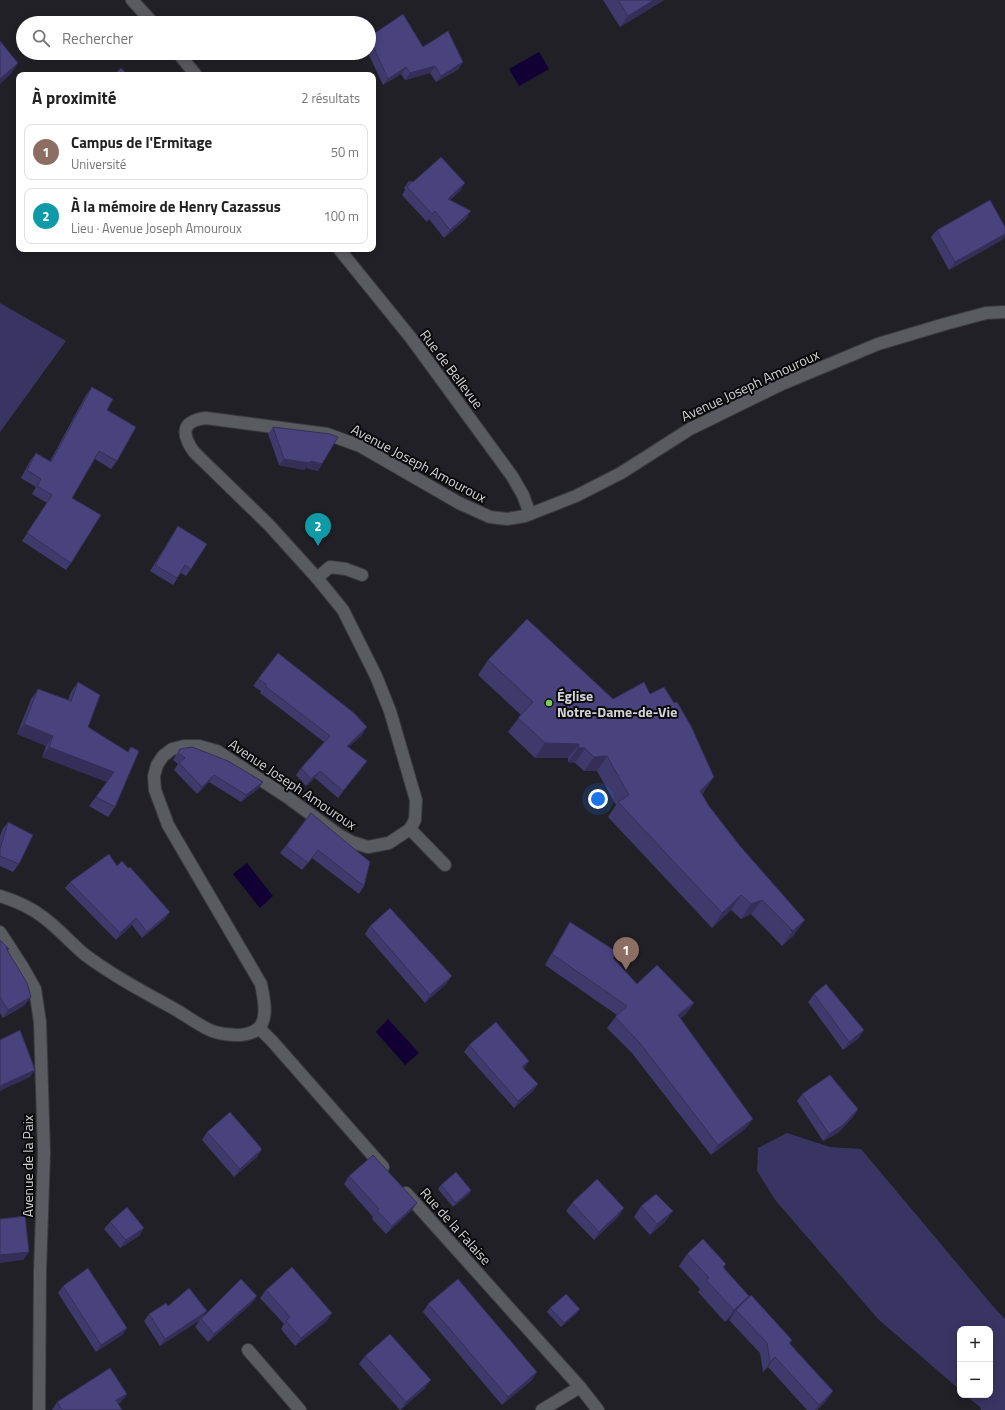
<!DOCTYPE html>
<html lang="fr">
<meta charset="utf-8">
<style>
:root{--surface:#fff;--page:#f2f2f2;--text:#222;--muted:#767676;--line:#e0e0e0;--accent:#ea580c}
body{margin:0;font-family:"Titillium Web",sans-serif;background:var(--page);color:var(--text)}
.controls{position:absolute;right:12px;bottom:12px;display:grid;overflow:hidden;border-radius:8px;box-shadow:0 2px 10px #0003}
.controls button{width:36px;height:36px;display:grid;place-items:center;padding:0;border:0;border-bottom:1px solid var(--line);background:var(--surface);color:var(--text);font:20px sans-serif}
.you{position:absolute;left:598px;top:799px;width:14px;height:14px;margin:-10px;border:3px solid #fff;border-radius:50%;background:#1a73e8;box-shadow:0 0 0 6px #1a73e833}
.badge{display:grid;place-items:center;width:26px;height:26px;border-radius:50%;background:var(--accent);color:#fff;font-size:13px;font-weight:700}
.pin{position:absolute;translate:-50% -33px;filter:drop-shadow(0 1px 2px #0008)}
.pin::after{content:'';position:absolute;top:21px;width:14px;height:12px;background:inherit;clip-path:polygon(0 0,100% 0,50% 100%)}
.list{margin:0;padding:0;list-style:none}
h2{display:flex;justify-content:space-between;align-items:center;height:52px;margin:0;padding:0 16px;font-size:17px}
h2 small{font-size:13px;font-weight:400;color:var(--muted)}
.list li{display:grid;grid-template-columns:26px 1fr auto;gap:12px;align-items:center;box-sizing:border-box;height:56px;margin:0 8px 8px;padding:0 8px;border:1px solid var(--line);border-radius:8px}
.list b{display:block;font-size:15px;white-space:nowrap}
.list p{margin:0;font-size:13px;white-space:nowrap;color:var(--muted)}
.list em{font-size:13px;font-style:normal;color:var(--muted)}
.icon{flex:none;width:22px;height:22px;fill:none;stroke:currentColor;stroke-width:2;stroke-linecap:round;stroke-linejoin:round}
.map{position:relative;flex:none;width:1005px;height:1410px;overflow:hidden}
.search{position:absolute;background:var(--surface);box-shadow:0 2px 10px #0003;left:16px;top:16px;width:360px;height:44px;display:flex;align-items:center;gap:10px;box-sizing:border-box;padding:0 14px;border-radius:22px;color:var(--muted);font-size:15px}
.panel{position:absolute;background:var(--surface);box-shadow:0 2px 10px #0003;left:16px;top:72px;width:360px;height:180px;border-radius:8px}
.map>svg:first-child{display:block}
.green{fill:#3a3463}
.water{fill:#100034}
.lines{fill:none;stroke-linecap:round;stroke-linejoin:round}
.minor-casing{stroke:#3a3a3f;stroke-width:14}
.minor{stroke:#5a5a61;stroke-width:12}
.wall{fill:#40396c}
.shaded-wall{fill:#342e58}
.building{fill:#4a427d;stroke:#342e58}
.poi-dot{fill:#7ad156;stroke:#0a0a0d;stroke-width:1.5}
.labels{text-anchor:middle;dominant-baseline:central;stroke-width:4;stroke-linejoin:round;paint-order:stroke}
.street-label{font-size:14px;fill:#d3d3d7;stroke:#0a0a0d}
.poi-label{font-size:14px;font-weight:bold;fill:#d3d3d7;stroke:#0a0a0d;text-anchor:start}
</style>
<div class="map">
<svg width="1005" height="1410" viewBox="0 0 1005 1410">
<rect width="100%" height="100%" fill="#202026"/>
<g class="green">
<path d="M0 303 66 341 0 432Z"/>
<path d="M787 1133 830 1147 861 1149 992 1305 1005 1319V1410H981L980 1407 965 1395H990V1329H960V1390L878 1319 776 1201 757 1171 758 1148Z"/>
</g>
<g class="water">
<path d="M539 52 549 69 519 86 509 69Z"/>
<path d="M247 863 273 896 260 908 233 874Z"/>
<path d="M388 1019 419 1053 405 1065 376 1032Z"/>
</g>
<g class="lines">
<defs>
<g id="minor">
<path d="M132 0 153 23"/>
<path d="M178 53 196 75"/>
<path d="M339 249 411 338 512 476 523 495 530 514"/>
<path d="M317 578 330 567 346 569 362 575"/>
<path d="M410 829 445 865"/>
<path d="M0 896C16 901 30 907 43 917 58 928 70 942 84 954 113 976 146 993 178 1011 188 1017 204 1029 215 1032 230 1036 257 1039 263 1021 267 1010 263 995 261 984L168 825 155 790 154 776 157 765 163 756 172 749 184 746H199L217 751 287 797 339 835 352 842 368 847 389 843 410 829 415 820 416 800 390 711 376 676 343 610 317 578 269 525 194 452C182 435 180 421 206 418L327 434 360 446 459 503 490 517 507 519 525 516 576 496 621 473 690 429 782 384 878 344 945 324 986 313 1005 312"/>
<path d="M0 932 22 966 35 989 40 1022 44 1153 40 1272 39 1410"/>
<path d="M259 1028 272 1041 383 1167"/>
<path d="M406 1193 580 1387 598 1410"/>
<path d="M248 1350 300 1410"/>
<path d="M542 1410 580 1387"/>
</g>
</defs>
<use href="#minor" class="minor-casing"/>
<use href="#minor" class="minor"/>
</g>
<g class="wall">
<path d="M603 0H664L620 27Z"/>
<path d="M369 37 423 47 459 69 436 82 430 73 405 80 401 74 383 85 368 53H369Z"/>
<path d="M409 181 413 182 460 191 450 200 466 219 444 238 429 219 427 222 402 195 405 190 404 188Z"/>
<path d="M1005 227V236L1002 240 949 270 931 237 937 230Z"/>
<path d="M92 387 107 410 117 461 111 469 95 459 72 498 71 563 66 570 22 541 47 503 32 494 36 487 21 478 30 461 36 453 50 461 86 395Z"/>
<path d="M273 427 322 464 318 471 306 468 304 470 279 465 268 434Z"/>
<path d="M178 526 191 569 186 576 181 573 173 585 150 571Z"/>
<path d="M488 660 704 792 702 795 709 806 740 846 794 935 782 946 751 914 741 919 731 910 712 928 608 817 616 805 597 771H584L575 763 568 762V758H535L508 732 521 715 478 675Z"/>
<path d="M258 679 362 735 348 747 361 769 338 798 315 778 306 786 296 775 301 768 324 742 260 693 261 691 253 686Z"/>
<path d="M78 682 88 727 115 807 108 817 89 806 107 782 42 757 46 746 17 734 31 699 38 689 68 700 71 692Z"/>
<path d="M180 749 263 782 258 789 241 802 209 782 197 794 174 770 178 764 173 760Z"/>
<path d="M311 813 364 886 359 894 312 858 302 870 280 853Z"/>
<path d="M8 822 19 864 13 872 0 866V837L2 830Z"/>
<path d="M117 866 165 919 142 938 132 925 116 940 65 888 70 882Z"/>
<path d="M570 922 613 958 637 984 686 1014 680 1018 745 1129 711 1155 632 1053 607 1028 617 1015 545 965 563 933Z"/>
<path d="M370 926 452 976 446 984 425 1003 365 934Z"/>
<path d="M0 940 9 949 8 950 25 1005 3 1018 0 1013Z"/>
<path d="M814 994 859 1038 843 1050 808 1002Z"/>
<path d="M469 1045 538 1084 533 1091 514 1108 464 1052Z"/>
<path d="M802 1094 858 1109 853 1117 838 1133 823 1141 797 1101Z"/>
<path d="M207 1132 262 1149 257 1157 234 1177 202 1140Z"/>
<path d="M349 1176 417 1203 411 1211 386 1234 372 1219 373 1217 344 1184Z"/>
<path d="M441 1185 471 1190 469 1194 453 1207 438 1189Z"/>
<path d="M572 1203 619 1216 594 1240 566 1211Z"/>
<path d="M641 1206 665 1222 650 1235 634 1217Z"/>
<path d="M110 1222 144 1228 139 1236 120 1248 104 1229Z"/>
<path d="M687 1254 724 1267 746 1300 792 1340 790 1344 833 1391 826 1401 817 1410H807L768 1367 763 1372 760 1353 729 1320 733 1315 725 1322 698 1292 700 1289 679 1266Z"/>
<path d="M63 1286 127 1328 122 1335 96 1352 58 1293Z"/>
<path d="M266 1290 327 1321 295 1346 281 1329 284 1324 260 1298Z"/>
<path d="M257 1296 251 1304 208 1342 195 1327 200 1320 160 1346 144 1321 149 1314 168 1306 204 1316Z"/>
<path d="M428 1304 532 1380 502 1405 423 1312Z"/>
<path d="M550 1308 577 1313 561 1327 547 1312Z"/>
<path d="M365 1356 425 1388 400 1410 359 1364Z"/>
<path d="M127 1394 121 1402 118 1404 122 1410H52L57 1402Z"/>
</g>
<g class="shaded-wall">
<path d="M654 0H664L620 27 628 16Z"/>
<path d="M463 62 459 69 436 82 441 76Z"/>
<path d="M18 63 10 75 0 84V79Z"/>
<path d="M435 66 430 73 405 80 410 73Z"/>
<path d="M406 67 401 74 383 85 388 79Z"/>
<path d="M465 183 460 191 442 207 448 199Z"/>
<path d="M435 211 429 219 427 222 432 214Z"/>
<path d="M471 211 466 219 444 238 450 230Z"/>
<path d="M1005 234V236L1002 240 949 270 955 262Z"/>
<path d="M284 459 311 461 322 464 318 471 306 468 304 470 279 465Z"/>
<path d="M24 724 53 736 46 746 17 734Z"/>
<path d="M367 727 362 735 342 753 347 746Z"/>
<path d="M545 743 579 744 568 758H535Z"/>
<path d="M49 747 114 772 107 782 42 757Z"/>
<path d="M578 748H585L575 763 568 762Z"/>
<path d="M607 756 597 771H584L594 757Z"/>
<path d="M367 761 361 769 338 798 343 791Z"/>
<path d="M320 771 315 778 306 786 311 779Z"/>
<path d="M214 775 209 782 197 794 202 787Z"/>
<path d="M714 777 704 792 689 806 700 791Z"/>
<path d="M263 782 258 789 241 802 246 795Z"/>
<path d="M741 895 731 910 712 928 722 913Z"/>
<path d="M762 900 751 914 741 919 751 904Z"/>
<path d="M170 912 165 919 142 938 147 932Z"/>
<path d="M136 918 132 925 116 940 120 933Z"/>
<path d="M805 920 794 935 782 946 793 931Z"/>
<path d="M452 976 446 984 425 1003 430 995Z"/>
<path d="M31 997 25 1005 3 1018 8 1010Z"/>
<path d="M694 1003 686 1014 670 1025 678 1015Z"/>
<path d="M864 1030 859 1038 843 1050 849 1042Z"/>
<path d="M529 1061 525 1068 518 1074 522 1067Z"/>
<path d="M35 1070 30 1077 0 1091V1086Z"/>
<path d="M538 1084 533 1091 514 1108 518 1101Z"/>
<path d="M858 1109 853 1117 838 1133 823 1141 829 1134Z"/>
<path d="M753 1119 745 1129 711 1155 718 1145Z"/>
<path d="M262 1149 257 1157 234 1177 240 1169Z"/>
<path d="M471 1190 469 1194 453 1207 456 1203Z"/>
<path d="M417 1203 411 1211 386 1234 392 1226Z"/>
<path d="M624 1208 619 1216 594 1240 599 1232Z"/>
<path d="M673 1211 665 1222 650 1235 657 1224Z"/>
<path d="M144 1228 139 1236 120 1248 126 1240Z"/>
<path d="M29 1252 23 1260 0 1263V1255Z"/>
<path d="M257 1296 251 1304 208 1342 214 1334Z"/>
<path d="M749 1296 741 1307 736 1310 733 1315 725 1322 734 1310Z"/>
<path d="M580 1309 577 1313 561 1327 564 1323Z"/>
<path d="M207 1311 202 1318 160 1346 165 1339Z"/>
<path d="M332 1313 327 1321 295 1346 301 1338Z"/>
<path d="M127 1328 122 1335 96 1352 101 1345Z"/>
<path d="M775 1357 768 1367 763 1372 770 1362Z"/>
<path d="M537 1372 532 1380 502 1405 508 1397Z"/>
<path d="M431 1380 425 1388 401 1410 406 1402Z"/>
<path d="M833 1391 826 1401 817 1410H815L819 1405Z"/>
<path d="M127 1394 121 1402 111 1408 116 1400Z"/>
</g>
<g class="building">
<path d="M618 0H654L628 16Z"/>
<path d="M403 14 423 47 448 31 463 62 441 76 435 66 410 73 406 67 388 79 369 37Z"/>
<path d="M0 41 18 63 0 79Z"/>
<path d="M121 68 128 75H114Z"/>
<path d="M441 157 465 183 448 199 471 211 450 230 435 211 432 214 407 187 411 183 409 181 413 182Z"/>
<path d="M990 200 1005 227V234L955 262 937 230Z"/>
<path d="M92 387 113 399 107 410 136 427 117 461 99 451 72 498 101 515 71 563 27 533 52 495 37 486 41 479 27 470 36 453 51 462Z"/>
<path d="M273 427 330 434 338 437 322 464 311 461 309 463 284 459Z"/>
<path d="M178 526 207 544 191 569 185 565 177 578 155 565Z"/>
<path d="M527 619 613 699 644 682 650 694 664 687 674 703 677 702 691 726 714 777 700 791 709 806 740 846 805 920 793 931 762 900 751 904 741 895 722 913 618 802 629 795 607 756 594 757 585 748H578L579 744 545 743 518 718 533 702 488 660Z"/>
<path d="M278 653 354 713 367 727 347 746 367 761 343 791 320 771 311 779 301 768 330 736 265 686 266 684 258 679Z"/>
<path d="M78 682 100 695 88 727 128 752 131 747 139 751 115 807 96 797 114 772 49 747 53 736 24 724 38 689 71 701Z"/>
<path d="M192 747 228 761 263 782 246 795 214 775 202 787 179 763 185 758 178 753 180 749Z"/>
<path d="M311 813 370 862 364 886 318 850 308 863 286 846Z"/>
<path d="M8 822 33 835 19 864 0 856V849Z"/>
<path d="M109 854 117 866 122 861 128 868 130 867 170 912 147 932 136 918 120 933 70 882Z"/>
<path d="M390 908 452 976 430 995 370 926Z"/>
<path d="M570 922 617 952 613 958 637 984 657 965 694 1003 678 1015 753 1119 718 1145 639 1042 615 1017 627 1006 552 954Z"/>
<path d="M0 940 9 949 6 948 27 983 31 997 8 1010 0 997Z"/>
<path d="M826 984 864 1030 849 1042 814 994Z"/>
<path d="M496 1022 529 1061 522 1067 538 1084 518 1101 469 1045Z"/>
<path d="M20 1030 35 1070 0 1086V1040Z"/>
<path d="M830 1075 858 1109 843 1125 829 1134 802 1094Z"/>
<path d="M230 1112 262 1149 240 1169 207 1132Z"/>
<path d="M373 1155 417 1203 392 1226 377 1211 379 1209 349 1176Z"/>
<path d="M456 1172 471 1190 456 1203 441 1185Z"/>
<path d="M597 1179 624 1208 599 1232 572 1203Z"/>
<path d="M656 1194 673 1211 657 1224 641 1206Z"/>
<path d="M127 1207 144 1228 126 1240 110 1222Z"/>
<path d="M25 1216 29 1252 0 1255V1219Z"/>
<path d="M703 1239 726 1264 723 1267 749 1296 734 1310 706 1280 709 1278 687 1254Z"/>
<path d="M292 1267 332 1313 301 1338 286 1321 290 1317 266 1290Z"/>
<path d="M88 1268 127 1328 101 1345 63 1286Z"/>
<path d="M241 1279 257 1296 214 1334 201 1319Z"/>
<path d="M458 1279 537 1372 508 1397 428 1304Z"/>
<path d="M189 1288 207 1311 165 1339 149 1314 166 1303 168 1306Z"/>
<path d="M566 1294 580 1309 564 1323 550 1308Z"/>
<path d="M751 1295 792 1340 789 1343 833 1391 819 1405 775 1357 770 1362 767 1343 736 1310Z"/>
<path d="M390 1334 431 1380 406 1402 365 1356Z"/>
<path d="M110 1368 127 1394 116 1400 122 1410H62L57 1402Z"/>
</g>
<circle class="poi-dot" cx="549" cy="703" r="4"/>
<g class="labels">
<g class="street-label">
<text transform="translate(452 369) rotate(53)">Rue de Bellevue</text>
<text transform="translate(750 385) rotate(-25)">Avenue Joseph Amouroux</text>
<text transform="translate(419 463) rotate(28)">Avenue Joseph Amouroux</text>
<text transform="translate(293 784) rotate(34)">Avenue Joseph Amouroux</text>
<text transform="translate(27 1166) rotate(-90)">Avenue de la Paix</text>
<text transform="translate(456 1226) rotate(48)">Rue de la Falaise</text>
</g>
<g class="poi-label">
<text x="557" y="695">Église<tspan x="557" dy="16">Notre-Dame-de-Vie</tspan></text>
</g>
</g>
</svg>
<div class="controls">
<button>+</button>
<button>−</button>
</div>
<div class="you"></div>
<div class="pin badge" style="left:626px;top:970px;background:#8d6e63">1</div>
<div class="pin badge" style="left:318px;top:546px;background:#0f9aa8">2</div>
<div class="search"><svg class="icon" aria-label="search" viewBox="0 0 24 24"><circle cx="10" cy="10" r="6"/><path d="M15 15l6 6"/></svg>Rechercher</div>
<section class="panel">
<h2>À proximité<small>2 résultats</small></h2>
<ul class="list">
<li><span class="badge" style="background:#8d6e63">1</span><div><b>Campus de l'Ermitage</b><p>Université</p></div><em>50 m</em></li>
<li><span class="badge" style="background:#0f9aa8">2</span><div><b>À la mémoire de Henry Cazassus</b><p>Lieu · Avenue Joseph Amouroux</p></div><em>100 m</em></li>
</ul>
</section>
</div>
